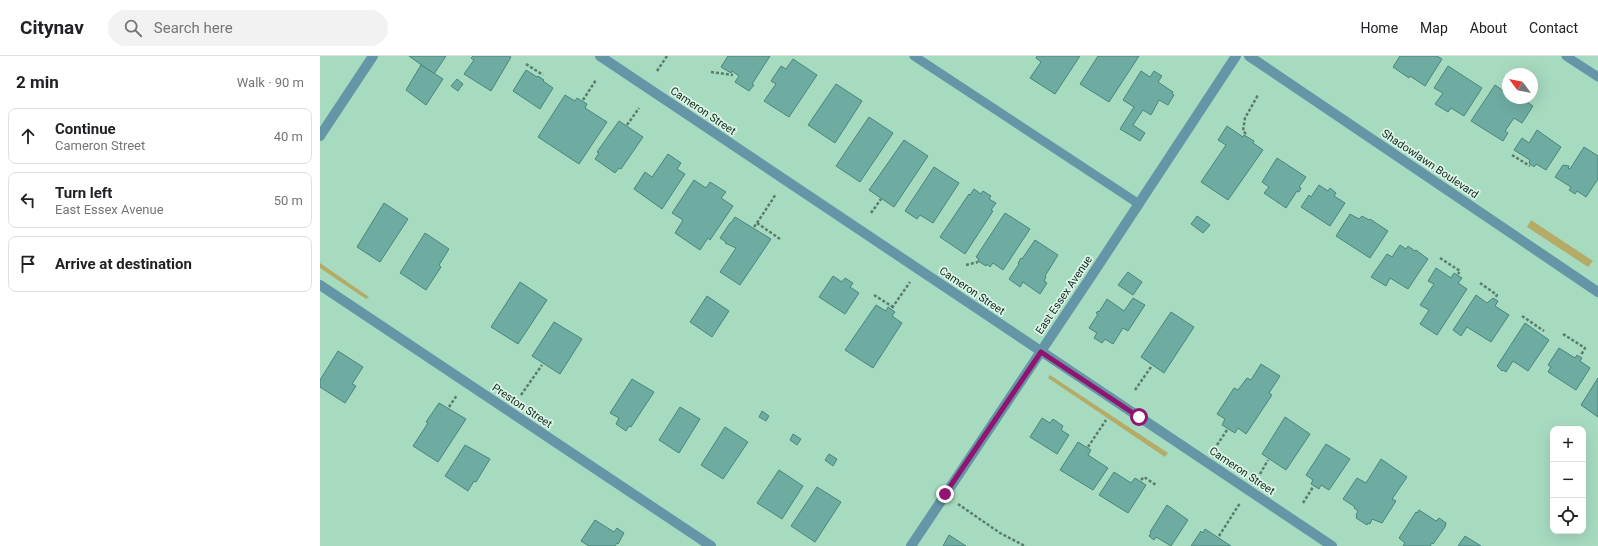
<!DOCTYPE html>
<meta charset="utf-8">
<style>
:root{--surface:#fff;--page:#f2f2f2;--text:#202124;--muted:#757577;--line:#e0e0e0}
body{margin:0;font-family:Roboto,sans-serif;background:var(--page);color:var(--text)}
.controls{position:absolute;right:12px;bottom:12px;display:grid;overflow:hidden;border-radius:8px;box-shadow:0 4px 16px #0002}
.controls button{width:36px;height:36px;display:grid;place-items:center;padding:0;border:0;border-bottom:1px solid var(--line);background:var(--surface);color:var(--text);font:20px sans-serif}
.compass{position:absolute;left:1182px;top:12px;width:36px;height:36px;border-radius:50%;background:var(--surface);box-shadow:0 4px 16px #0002;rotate:302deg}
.stop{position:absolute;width:12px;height:12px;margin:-9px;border:3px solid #921471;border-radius:50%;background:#fff}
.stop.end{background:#921471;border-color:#fff;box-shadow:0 1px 4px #0008}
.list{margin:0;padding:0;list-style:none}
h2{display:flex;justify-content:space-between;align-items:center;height:52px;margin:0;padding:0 16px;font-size:17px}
h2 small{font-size:13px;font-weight:400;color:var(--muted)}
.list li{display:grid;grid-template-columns:26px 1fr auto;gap:12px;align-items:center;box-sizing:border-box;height:56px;margin:0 8px 8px;padding:0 8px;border:1px solid var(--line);border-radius:8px}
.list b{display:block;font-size:15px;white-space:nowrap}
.list p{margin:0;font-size:13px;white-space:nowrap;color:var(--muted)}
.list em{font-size:13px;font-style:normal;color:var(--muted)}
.icon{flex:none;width:22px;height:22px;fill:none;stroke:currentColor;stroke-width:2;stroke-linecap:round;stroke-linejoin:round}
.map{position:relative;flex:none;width:1278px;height:490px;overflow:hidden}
header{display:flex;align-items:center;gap:24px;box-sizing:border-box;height:56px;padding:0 20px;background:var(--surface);border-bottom:1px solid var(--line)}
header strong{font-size:19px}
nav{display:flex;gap:22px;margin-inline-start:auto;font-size:14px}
.search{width:280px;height:36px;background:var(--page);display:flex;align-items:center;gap:10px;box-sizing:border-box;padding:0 14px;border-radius:22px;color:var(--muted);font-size:15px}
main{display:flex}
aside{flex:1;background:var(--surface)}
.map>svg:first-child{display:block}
.green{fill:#b4ab67}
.building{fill:#6eaba1;stroke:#48857b}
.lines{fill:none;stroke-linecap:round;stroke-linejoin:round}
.path{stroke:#5a7d6b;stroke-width:2.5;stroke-dasharray:3 2;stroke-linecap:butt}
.service{stroke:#6496a7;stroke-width:9}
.minor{stroke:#6496a7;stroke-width:10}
.route{stroke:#921471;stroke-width:5}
.labels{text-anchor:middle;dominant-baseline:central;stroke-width:3.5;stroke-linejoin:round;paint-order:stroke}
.street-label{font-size:11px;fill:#13271d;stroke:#dbf5e7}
</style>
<header>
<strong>Citynav</strong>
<div class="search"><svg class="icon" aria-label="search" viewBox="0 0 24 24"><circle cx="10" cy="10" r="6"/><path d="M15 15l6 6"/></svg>Search here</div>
<nav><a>Home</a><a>Map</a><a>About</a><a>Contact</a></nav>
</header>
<main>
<aside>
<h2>2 min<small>Walk · 90 m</small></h2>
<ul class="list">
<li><svg class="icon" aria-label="ahead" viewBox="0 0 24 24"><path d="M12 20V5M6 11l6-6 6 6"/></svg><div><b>Continue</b><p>Cameron Street</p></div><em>40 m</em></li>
<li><svg class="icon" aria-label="left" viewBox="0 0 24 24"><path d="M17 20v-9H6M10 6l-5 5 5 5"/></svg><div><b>Turn left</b><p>East Essex Avenue</p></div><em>50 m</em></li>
<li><svg class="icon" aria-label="arrive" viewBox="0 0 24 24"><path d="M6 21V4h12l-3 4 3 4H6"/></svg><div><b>Arrive at destination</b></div></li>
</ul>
</aside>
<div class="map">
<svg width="1278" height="490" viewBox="0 0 1278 490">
<rect width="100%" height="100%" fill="#a7dbc0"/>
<g class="green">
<path d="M1211 164 1273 205 1268 211 1207 171Z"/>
<path d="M0 207 49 241 46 243 0 212Z"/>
<path d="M730 319 848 397 845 401 728 322Z"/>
</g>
<g class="building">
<path d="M89 0H126L114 18Z"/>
<path d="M153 0H189L191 1 171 35 144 18 154 4 151 2Z"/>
<path d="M408 0H450L432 28 434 29 429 35 415 26 419 20 412 15 411 17 401 11Z"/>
<path d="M717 0H760L735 38 710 22 721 6 716 2Z"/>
<path d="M778 0H819L789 46 760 28Z"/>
<path d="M1080 0H1117L1122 3 1105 30 1090 20 1089 22 1073 11Z"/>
<path d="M473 3 497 19 469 61 444 45 456 28 451 25 461 10 466 13Z"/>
<path d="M101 9 123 23 106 49 86 34Z"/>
<path d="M1128 10 1162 32 1144 60 1131 52 1128 56 1115 48 1123 37 1114 32Z"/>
<path d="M206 14 217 21 218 20 224 24 223 25 233 32 220 53 193 35Z"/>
<path d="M821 15 830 21 834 15 842 20 838 26 853 36 852 38 854 39 848 49 839 44 831 59 823 54 813 69 825 77 820 85 800 73 814 51 803 44Z"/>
<path d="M137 23 143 28 138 35 131 30Z"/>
<path d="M516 28 542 45 515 87 488 69Z"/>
<path d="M1175 29 1188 38V42H1195L1202 47 1204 44 1213 50 1202 67 1194 62 1185 75 1188 77 1183 85 1151 65Z"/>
<path d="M245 39 255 45 257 42 267 48 265 52 287 66 259 108 218 81Z"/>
<path d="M549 61 573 77 540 126 516 110Z"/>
<path d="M299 65 323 81 301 113 299 112 295 117 275 103 279 97 277 96Z"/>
<path d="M907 70 923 81 924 79 934 85 933 87 943 94 908 144 881 126 906 89 898 84Z"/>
<path d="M1217 74 1241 91 1226 114 1216 108 1214 111 1209 107 1210 104 1194 94 1202 82 1209 87Z"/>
<path d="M584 84 608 100 574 151 549 134Z"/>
<path d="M1264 91 1278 100V123L1266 141 1257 135 1255 138 1249 134 1251 131 1235 121 1243 109 1249 110 1248 112 1250 113Z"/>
<path d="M348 98 361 107 357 113 365 118 342 153 314 133 325 116 332 121Z"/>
<path d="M957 102 986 121 979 131 981 132 979 136 977 135 966 152 944 137 949 131 942 126Z"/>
<path d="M614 111 639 127 613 167 600 159 597 163 585 155Z"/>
<path d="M374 124 386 132 390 126 406 136 401 142 413 150 390 184 388 182 380 194 355 177 363 164 352 157Z"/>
<path d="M999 129 1008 135 1010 132 1016 137 1014 140 1025 147 1010 170 981 151 989 139 991 141Z"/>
<path d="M654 133 661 138 663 135 671 140 669 143 676 147 671 154 673 155 645 198 620 181 649 138 650 139Z"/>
<path d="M64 147 88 163 60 206 37 191Z"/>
<path d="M685 157 710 173 683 214 673 207 670 211 667 208 666 210 658 205 659 203 656 201Z"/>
<path d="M1030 158 1039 163 1042 160 1049 164 1050 163 1068 175 1050 202 1016 180Z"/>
<path d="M877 160 890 169 883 177 871 168Z"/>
<path d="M415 161 451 183 420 229 400 216 416 192 405 187 406 186 400 182 410 167H411Z"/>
<path d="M105 177 129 193 119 209 121 211 106 234 80 217Z"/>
<path d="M715 184 738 199 725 220 726 221 724 225 727 227 720 238 703 226 700 231 689 223 699 208 698 207 701 202 702 203Z"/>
<path d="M1080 189 1086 193 1088 190 1095 195 1096 194 1108 203 1088 233 1070 222 1066 230 1051 221 1067 198 1072 201Z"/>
<path d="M1116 212 1131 222 1134 217 1142 222 1138 227 1147 233 1117 279 1100 268 1109 254 1100 249 1114 228 1108 225Z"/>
<path d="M808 216 822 226 813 239 798 229Z"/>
<path d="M513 220 522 226 525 222 533 227 530 231 539 237 525 258 499 241Z"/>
<path d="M200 226 227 244 198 288 171 271Z"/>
<path d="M1156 239 1167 247 1173 242 1178 245 1175 250 1189 259 1171 286 1147 271 1141 280 1133 274Z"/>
<path d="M387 240 409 255 392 281 370 266Z"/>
<path d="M813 242 825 249 808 275 803 272 793 288 785 283 782 287 774 282 777 277 769 272 778 258 776 257 778 255 779 256 787 243 804 255Z"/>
<path d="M556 249 566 255 568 251 575 256 572 260 582 267 553 312 525 294Z"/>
<path d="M851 256 874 271 844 317 821 301Z"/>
<path d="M234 266 262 283 240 318 212 300Z"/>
<path d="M1205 267 1229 284 1208 315 1193 305 1186 316 1183 314 1182 315 1177 310Z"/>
<path d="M1239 292 1255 302 1257 299 1262 302 1260 305 1270 312 1256 334 1228 316 1231 311 1228 309Z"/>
<path d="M18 295 43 311 32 328 36 330 25 347 0 331V324Z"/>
<path d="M941 308 960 320 949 337 952 339 926 378 918 372 915 377 902 369 905 363 897 358 914 332 918 334 927 322 931 324Z"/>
<path d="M1278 322V361L1261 349Z"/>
<path d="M312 323 334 336 311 371 309 370 306 375 296 368 299 362 290 357Z"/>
<path d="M119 347 146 363 118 406 93 390 108 367 106 366Z"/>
<path d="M360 351 380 363 359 397 339 384Z"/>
<path d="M442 355 449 360 446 365 439 361Z"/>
<path d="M965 361 990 378 966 414 942 398Z"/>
<path d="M722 362 730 367 733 363 743 370 741 374 749 379 737 398 710 381Z"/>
<path d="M405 371 428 386 403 423 381 409Z"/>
<path d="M473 378 481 383 477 389 470 384Z"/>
<path d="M758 386 771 394 768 399 788 412 773 434 740 414Z"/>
<path d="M1006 388 1030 403 1009 434 1001 429 999 433 991 428 993 424 986 419Z"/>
<path d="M145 389 170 403 156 426 154 425 148 435 125 420Z"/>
<path d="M509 398 517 403 513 410 505 404Z"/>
<path d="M1061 403 1087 421 1072 443 1076 445 1062 467 1052 463 1050 468 1048 467 1047 469 1036 462 1037 460 1036 459 1038 455 1034 452 1035 451 1023 443 1037 422 1046 427Z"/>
<path d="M459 414 483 430 462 463 437 447Z"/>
<path d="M794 416 811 427 815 422 826 429 808 457 779 439Z"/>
<path d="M497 431 521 446 495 486 471 470Z"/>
<path d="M847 449 868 464 851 490 836 481 834 484 829 480 831 477 830 476Z"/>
<path d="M1099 454 1116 465 1119 462 1126 467 1125 471 1113 488 1112 487 1110 490H1083L1085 487 1079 482 1096 456 1097 457Z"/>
<path d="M275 464 294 476 297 472 304 477 298 488 297 487 295 490H269L261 485Z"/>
<path d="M885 473 911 490H871L881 475 883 477Z"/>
<path d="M629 479 646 490H623Z"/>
<path d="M1145 480 1161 490H1138Z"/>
</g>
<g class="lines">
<g class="path">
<path d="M206 8 223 19"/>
<path d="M337 15 347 0"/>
<path d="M391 16 413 19"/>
<path d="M263 44 276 24"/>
<path d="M307 69 319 52"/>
<path d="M926 78 923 75 925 62 938 39"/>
<path d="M1192 99 1210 110"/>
<path d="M551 157 561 143"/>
<path d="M437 167 456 138"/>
<path d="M434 171 437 167 460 183"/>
<path d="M1120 202 1140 215 1138 218"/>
<path d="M646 209 658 206"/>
<path d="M1160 227 1177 239 1175 242"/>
<path d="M554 239 573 251"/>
<path d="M572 252 590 226"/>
<path d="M1202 260 1224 275"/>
<path d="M1243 278 1265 292 1261 299"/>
<path d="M815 334 831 311"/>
<path d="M201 339 222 309"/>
<path d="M129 351 137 339"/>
<path d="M897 389 907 374"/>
<path d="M768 391 786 364"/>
<path d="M940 418 948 404"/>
<path d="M821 424 824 421 836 429"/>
<path d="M983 447 993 431"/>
<path d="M638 448 680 477 705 490"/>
<path d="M899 480 920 447"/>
</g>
<g class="service">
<path d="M594 0 819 148"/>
<path d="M1246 0 1278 21"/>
</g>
<g class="minor">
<path d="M280 0 1012 490"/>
<path d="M929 0 1278 236"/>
<path d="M0 80 53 0"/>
<path d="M0 229 391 490"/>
<path d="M591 490 772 219 916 0"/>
</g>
</g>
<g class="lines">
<path class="route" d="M625 438 721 296 819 361"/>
</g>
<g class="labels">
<g class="street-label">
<text transform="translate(383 55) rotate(34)">Cameron Street</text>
<text transform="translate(1110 108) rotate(34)">Shadowlawn Boulevard</text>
<text transform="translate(652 235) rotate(34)">Cameron Street</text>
<text transform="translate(744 239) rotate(-56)">East Essex Avenue</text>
<text transform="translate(202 350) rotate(34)">Preston Street</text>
<text transform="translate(922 415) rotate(34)">Cameron Street</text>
</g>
</g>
</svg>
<div class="controls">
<button>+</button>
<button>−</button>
<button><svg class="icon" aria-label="locate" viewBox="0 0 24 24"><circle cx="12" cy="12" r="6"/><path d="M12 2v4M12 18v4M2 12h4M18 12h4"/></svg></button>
</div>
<svg class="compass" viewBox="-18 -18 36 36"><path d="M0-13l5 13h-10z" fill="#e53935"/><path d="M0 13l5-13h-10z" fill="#757577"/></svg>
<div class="stop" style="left:819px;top:361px"></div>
<div class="stop end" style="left:625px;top:438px"></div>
</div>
</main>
